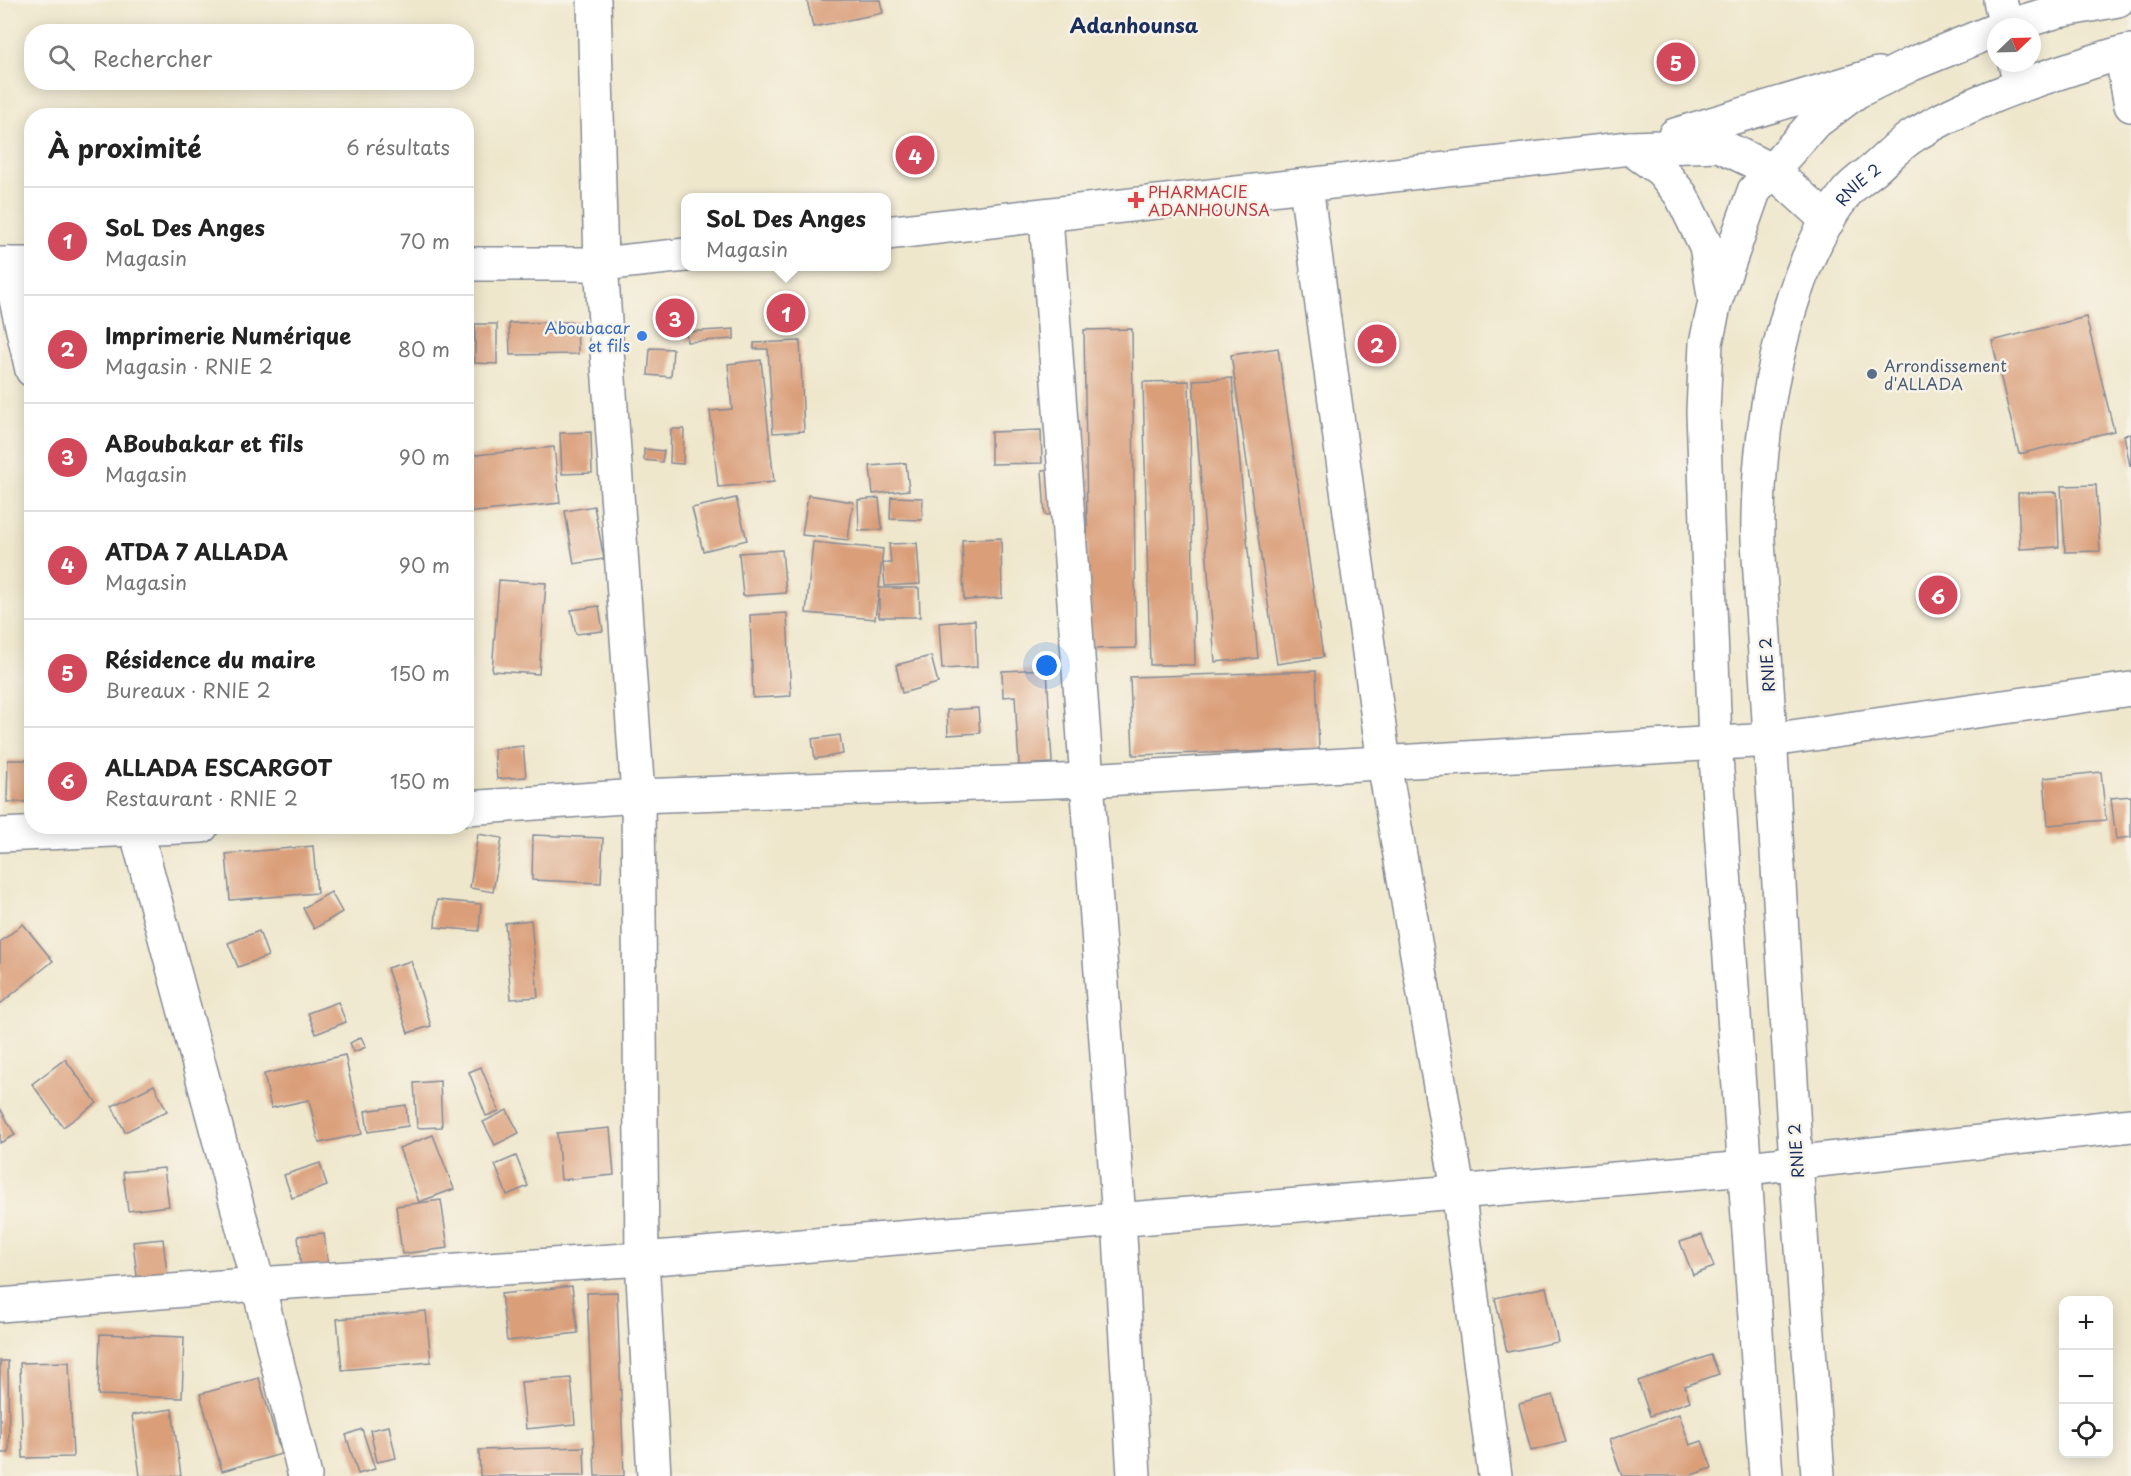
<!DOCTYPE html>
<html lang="fr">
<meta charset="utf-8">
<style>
:root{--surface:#fff;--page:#f2f2f2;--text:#222;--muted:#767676;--line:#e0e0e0;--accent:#d1495b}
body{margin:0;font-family:"Playpen Sans",sans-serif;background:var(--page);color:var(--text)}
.controls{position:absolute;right:18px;bottom:18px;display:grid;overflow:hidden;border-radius:12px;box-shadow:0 3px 15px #0003}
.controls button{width:54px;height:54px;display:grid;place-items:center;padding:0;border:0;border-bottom:2px solid var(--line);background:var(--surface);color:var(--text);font:30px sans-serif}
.compass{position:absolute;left:1987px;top:18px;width:54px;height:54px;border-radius:50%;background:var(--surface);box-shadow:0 3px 15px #0003;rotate:67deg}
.you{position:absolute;left:1047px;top:666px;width:21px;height:21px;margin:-15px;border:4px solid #fff;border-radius:50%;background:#1a73e8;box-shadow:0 0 0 9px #1a73e833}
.badge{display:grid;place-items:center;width:39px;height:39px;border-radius:50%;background:var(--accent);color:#fff;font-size:20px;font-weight:700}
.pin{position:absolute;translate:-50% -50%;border:3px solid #fff;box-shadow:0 2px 6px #0006}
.popup{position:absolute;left:681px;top:193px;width:210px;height:78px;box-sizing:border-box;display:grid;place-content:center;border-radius:12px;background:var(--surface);filter:drop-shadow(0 2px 4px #0005);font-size:20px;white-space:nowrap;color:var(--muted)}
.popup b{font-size:22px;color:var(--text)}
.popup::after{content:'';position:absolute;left:50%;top:100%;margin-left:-12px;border:12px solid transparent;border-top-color:var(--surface)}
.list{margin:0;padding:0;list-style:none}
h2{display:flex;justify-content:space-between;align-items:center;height:78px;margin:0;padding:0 24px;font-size:26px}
h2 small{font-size:20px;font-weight:400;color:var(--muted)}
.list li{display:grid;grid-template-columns:39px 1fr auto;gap:18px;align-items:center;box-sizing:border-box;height:108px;padding:0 24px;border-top:2px solid var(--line)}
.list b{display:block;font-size:22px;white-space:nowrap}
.list p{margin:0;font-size:20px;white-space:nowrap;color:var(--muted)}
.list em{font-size:20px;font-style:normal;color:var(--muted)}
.icon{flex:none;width:33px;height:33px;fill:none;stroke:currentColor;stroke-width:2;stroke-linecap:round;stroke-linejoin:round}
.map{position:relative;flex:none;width:2131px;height:1476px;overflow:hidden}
.search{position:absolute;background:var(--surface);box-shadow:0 3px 15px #0003;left:24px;top:24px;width:450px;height:66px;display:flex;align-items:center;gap:15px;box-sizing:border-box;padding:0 21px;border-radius:24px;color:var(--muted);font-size:22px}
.panel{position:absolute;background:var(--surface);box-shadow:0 3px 15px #0003;left:24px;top:108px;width:450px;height:726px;border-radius:24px}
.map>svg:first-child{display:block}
.building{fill:#da9e79}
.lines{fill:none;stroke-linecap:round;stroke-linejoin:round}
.minor-casing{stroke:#858b95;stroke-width:36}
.major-casing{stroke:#858b95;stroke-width:36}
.highway-casing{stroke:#858b95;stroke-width:36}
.minor{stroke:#fff;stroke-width:33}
.major{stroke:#fff;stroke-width:33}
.highway{stroke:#fff;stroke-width:33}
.health-dot{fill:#e0444e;stroke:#f7f3e8;stroke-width:2}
.shop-dot{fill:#3f7fe0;stroke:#f7f3e8;stroke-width:2}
.service-dot{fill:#5c6f8a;stroke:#f7f3e8;stroke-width:2}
.labels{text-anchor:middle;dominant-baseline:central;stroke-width:5;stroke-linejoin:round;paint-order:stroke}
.street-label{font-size:16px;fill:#1b2f5e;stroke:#f7f3e8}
.health-label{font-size:16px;fill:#be3a42;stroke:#f7f3e8;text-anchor:start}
.shop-label{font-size:16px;fill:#366cbe;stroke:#f7f3e8;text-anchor:end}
.service-label{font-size:16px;fill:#4e5e75;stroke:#f7f3e8;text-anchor:start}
.quarter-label{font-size:20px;font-weight:bold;fill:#1b2f5e;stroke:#f7f3e8}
</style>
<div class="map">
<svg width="2131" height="1476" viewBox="0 0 2131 1476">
<rect width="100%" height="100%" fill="#f7f3e8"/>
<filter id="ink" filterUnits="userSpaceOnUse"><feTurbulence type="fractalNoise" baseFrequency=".0167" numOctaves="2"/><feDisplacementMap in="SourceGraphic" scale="12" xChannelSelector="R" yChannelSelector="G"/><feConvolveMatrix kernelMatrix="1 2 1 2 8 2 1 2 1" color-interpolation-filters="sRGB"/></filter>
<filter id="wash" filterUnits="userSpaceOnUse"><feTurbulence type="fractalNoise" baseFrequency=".008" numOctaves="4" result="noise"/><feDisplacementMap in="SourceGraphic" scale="24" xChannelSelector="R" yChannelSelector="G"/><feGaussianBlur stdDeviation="1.35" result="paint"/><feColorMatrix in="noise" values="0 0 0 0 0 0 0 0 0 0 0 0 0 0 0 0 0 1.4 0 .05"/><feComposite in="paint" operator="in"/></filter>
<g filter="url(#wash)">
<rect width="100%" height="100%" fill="#efe7cc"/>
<g id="blocks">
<g class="building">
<path d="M807 0H880L883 13 813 27Z"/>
<path d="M2086 317 2114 431 2019 454 1992 341Z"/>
<path d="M577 322 578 354 510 355 509 323Z"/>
<path d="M475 324H497V364L475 363Z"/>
<path d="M734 329V339L687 342 686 332Z"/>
<path d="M1132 329 1136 648 1089 649 1084 330Z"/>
<path d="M800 341 804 431 773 433 768 349H754V343Z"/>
<path d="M650 348 673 349 671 377 648 375Z"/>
<path d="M1278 348 1323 657 1277 664 1231 355Z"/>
<path d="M761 360 774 482 718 487 710 411 732 409 728 364Z"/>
<path d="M1232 378 1258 658 1215 662 1193 380Z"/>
<path d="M1189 381 1195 665H1150L1143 382Z"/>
<path d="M671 429H684L683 464 670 463Z"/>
<path d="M1041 430 1042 463 991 464V432Z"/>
<path d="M591 432 592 473 562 474 560 433Z"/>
<path d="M2131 434V466H2130L2124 435Z"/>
<path d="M554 447 560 503 466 513V456Z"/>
<path d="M644 449 664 451 662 462 644 460Z"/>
<path d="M906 463 909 490 873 494 870 466Z"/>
<path d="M1054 469 1056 514 1045 515 1042 470Z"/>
<path d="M2096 485 2100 551 2065 552 2061 486Z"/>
<path d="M2057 492 2059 547 2020 549 2018 493Z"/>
<path d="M808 495 853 502 848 540 802 535Z"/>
<path d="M891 497 923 498 922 520 890 519Z"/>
<path d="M736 498 747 540 703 551 692 508Z"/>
<path d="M879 498 882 530 859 531 858 500Z"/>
<path d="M594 506 604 559 574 564 565 511Z"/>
<path d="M1001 538 1002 598 964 600 962 540Z"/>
<path d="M813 542 883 549 879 588H919L920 617H879V590L875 619 806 613Z"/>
<path d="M917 543 920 584 885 586 883 563H891L889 544Z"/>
<path d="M782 550 786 593 743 596 739 553Z"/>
<path d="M499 580 546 583 539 674 492 671Z"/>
<path d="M599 606 603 631 576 634 571 610Z"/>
<path d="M787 613 791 696 753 698 750 615Z"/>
<path d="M975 620 977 667 942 669 939 623Z"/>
<path d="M931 656 938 683 902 693 896 665Z"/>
<path d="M1047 669 1052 763 1019 765 1015 696 1003 697 1002 671Z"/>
<path d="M1316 671 1319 750 1133 755 1130 677Z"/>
<path d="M978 708 980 733 948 735 947 710Z"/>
<path d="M840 735 843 754 815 759 812 739Z"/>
<path d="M523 746 526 777 497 779 494 749Z"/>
<path d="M8 760H32V802H7Z"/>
<path d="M2101 772 2106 820 2048 825 2044 778Z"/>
<path d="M2131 796V837L2116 839 2111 798Z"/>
<path d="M478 834 502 838 493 892 470 888Z"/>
<path d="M533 835 603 838 601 883 532 880Z"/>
<path d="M313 846 317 893 230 900 226 854Z"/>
<path d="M331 892 342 912 314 929 303 908Z"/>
<path d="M437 900 481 904 479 931 435 927Z"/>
<path d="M531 920 538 997 511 999 505 923Z"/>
<path d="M23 924 53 961 0 1004V942Z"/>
<path d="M259 931 268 956 238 967 228 943Z"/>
<path d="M411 961 431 1026 408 1033 387 968Z"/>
<path d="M338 1002 346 1022 316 1034 308 1013Z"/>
<path d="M361 1037 366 1047 354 1052 350 1043Z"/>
<path d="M345 1055 362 1134 319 1143 309 1100 271 1108 264 1074Z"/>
<path d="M65 1059 97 1103 63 1127 32 1084Z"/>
<path d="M481 1067 499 1111 486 1116 469 1072Z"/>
<path d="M440 1081 442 1127 417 1128 414 1083Z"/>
<path d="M154 1085 167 1111 125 1132 112 1106Z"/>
<path d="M406 1105 408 1126 368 1132 365 1111Z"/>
<path d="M0 1108 15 1135 0 1143Z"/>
<path d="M507 1110 519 1133 495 1145 483 1122Z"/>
<path d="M610 1128 614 1175 561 1180 557 1133Z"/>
<path d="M433 1135 454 1189 419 1202 399 1148Z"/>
<path d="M516 1156 528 1186 507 1195 495 1165Z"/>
<path d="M320 1163 327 1186 292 1198 284 1175Z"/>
<path d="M164 1168 169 1206 128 1211 123 1172Z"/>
<path d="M441 1200 448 1248 402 1254 396 1206Z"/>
<path d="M324 1233 328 1266 301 1269 298 1236Z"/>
<path d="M1702 1235 1714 1267 1693 1275 1680 1242Z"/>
<path d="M163 1239 168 1282 138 1285 133 1242Z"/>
<path d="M572 1286 578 1333 507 1341 501 1294Z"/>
<path d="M1546 1287 1558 1342 1507 1352 1495 1298Z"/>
<path d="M617 1292 624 1476H595L587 1293Z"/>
<path d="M426 1311 431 1362 342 1370 337 1319Z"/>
<path d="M100 1334 184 1337 182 1398 98 1395Z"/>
<path d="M1711 1355 1719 1374 1685 1386 1690 1401 1650 1416 1638 1381Z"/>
<path d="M0 1361H8L9 1453H0Z"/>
<path d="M69 1362 73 1457 23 1458 20 1363Z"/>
<path d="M259 1378 281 1454 222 1471 200 1394Z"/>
<path d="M571 1378 575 1424 526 1429 521 1382Z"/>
<path d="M1553 1395 1566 1442 1531 1451 1519 1404Z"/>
<path d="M172 1409 181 1476H140L132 1415Z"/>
<path d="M1679 1414 1690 1445 1702 1441 1712 1468 1689 1476H1622L1609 1440Z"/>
<path d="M389 1426 396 1458 377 1462 370 1430Z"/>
<path d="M362 1429 375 1469 358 1474 346 1435Z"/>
<path d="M584 1447 585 1476H480L479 1450Z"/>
</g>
</g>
</g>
<g filter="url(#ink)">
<use href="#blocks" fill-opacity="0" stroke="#858b95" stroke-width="1.5"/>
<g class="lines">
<defs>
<g id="minor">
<path d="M594 0 601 264 638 796 642 1259 654 1476"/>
<path d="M2121 53 2131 105"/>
<path d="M1306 187 1384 763 1458 1190 1495 1476"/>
<path d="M1046 217 1119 1219 1134 1476"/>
<path d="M8 264 32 370"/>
<path d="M466 808 638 796 1087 780 1771 740 2131 689"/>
<path d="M135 826 258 1284 305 1476"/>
<path d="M0 835 202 826"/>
<path d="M0 1305 258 1284 642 1259 1747 1168 2131 1125"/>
</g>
<g id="major">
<path d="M2000 0 2006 27"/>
<path d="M2015 63 2020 85"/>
<path d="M1675 135 1878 74"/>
<path d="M1630 148 1661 170 1681 195 1706 246 1715 302"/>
<path d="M886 233 1630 148 1719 145 1773 171 1828 221"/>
<path d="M0 264H32"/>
<path d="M466 264H601L686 255"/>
</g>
<g id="highway">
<path d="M2005 27 2058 11 2118 0"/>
<path d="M1766 1476 1715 742 1703 412 1706 343 1715 302 1754 191 1813 124 1856 92 1912 64 1996 30"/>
<path id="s1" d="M1818 1476 1796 1162 1758 540C1756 436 1781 276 1846 193 1853 184 1865 176 1874 169 1887 158 1900 143 1916 134 1964 105 2017 86 2070 69 2090 63 2110 55 2131 51"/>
</g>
</defs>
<use href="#minor" class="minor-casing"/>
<use href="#major" class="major-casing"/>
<use href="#highway" class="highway-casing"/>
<use href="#minor" class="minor"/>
<use href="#major" class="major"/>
<use href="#highway" class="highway"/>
</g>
</g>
<path class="health-dot" d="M1133 191h6v6h6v6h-6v6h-6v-6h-6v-6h6z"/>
<circle class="shop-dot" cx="642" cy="336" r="6"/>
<circle class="service-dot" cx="1872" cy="374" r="6"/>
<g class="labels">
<g class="street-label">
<text stroke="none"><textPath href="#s1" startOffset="1316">RNIE 2</textPath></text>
<text transform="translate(1766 665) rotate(-94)">RNIE 2</text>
<text transform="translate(1795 1151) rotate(-94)">RNIE 2</text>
</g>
<g class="health-label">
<text x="1148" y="191">PHARMACIE<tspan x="1148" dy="18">ADANHOUNSA</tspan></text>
</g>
<g class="shop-label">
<text x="630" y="327">Aboubacar<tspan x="630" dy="18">et fils</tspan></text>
</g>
<g class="service-label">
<text x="1884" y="365">Arrondissement<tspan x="1884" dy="18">d'ALLADA</tspan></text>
</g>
<g class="quarter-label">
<text x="1134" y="25">Adanhounsa</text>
</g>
</g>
</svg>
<div class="controls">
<button>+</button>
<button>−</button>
<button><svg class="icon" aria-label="locate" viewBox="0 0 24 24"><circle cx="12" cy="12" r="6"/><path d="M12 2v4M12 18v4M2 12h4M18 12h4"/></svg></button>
</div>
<svg class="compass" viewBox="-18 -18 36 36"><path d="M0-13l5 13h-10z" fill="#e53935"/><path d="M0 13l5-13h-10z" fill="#767676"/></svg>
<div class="you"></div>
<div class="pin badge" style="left:786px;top:313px">1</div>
<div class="popup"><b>SoL Des Anges</b>Magasin</div>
<div class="pin badge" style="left:1377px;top:344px">2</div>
<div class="pin badge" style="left:675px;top:318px">3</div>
<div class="pin badge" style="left:915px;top:155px">4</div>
<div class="pin badge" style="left:1676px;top:62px">5</div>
<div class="pin badge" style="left:1938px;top:595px">6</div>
<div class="search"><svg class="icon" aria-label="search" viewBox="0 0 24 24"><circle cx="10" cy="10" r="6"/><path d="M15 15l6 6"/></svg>Rechercher</div>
<section class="panel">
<h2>À proximité<small>6 résultats</small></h2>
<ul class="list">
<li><span class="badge">1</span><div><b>SoL Des Anges</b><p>Magasin</p></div><em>70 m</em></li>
<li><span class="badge">2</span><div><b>Imprimerie Numérique</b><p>Magasin · RNIE 2</p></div><em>80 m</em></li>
<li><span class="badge">3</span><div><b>ABoubakar et fils</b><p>Magasin</p></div><em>90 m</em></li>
<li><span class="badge">4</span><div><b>ATDA 7 ALLADA</b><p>Magasin</p></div><em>90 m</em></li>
<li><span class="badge">5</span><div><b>Résidence du maire</b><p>Bureaux · RNIE 2</p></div><em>150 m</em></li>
<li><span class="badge">6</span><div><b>ALLADA ESCARGOT</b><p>Restaurant · RNIE 2</p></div><em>150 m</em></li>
</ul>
</section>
</div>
